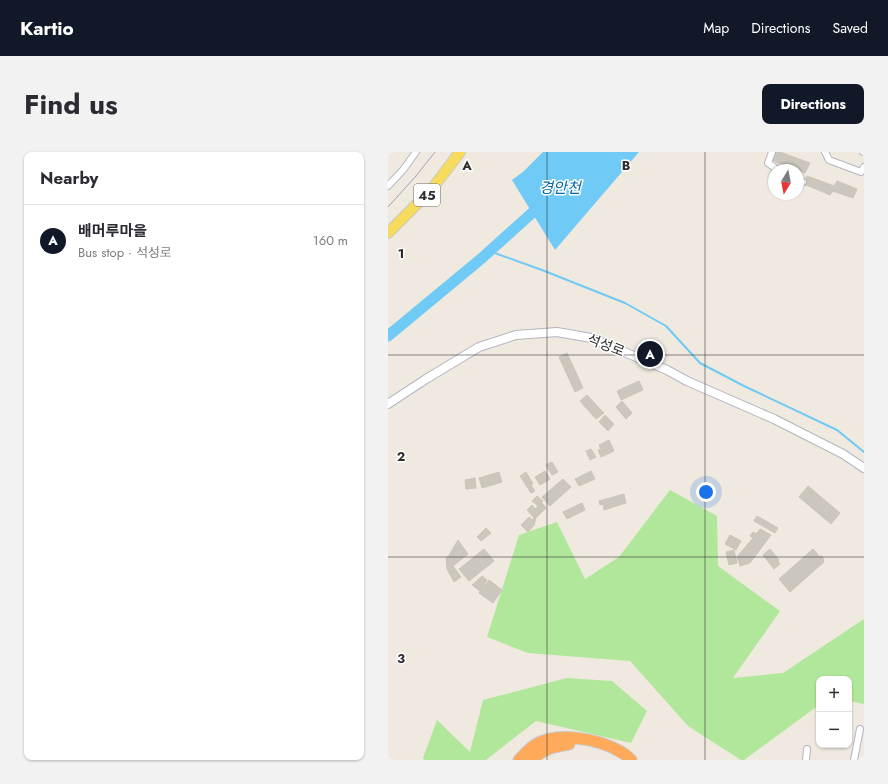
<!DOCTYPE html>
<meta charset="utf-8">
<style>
:root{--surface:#fff;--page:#f2f2f3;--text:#2b2b33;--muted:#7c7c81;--line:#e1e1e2;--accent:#111827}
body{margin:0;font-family:Jost,"Noto Sans KR",sans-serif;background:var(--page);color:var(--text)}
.controls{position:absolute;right:12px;bottom:12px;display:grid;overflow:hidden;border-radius:8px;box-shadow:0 1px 3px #0004}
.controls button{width:36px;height:36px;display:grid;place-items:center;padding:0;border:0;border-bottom:1px solid var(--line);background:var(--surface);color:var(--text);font:20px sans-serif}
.compass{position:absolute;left:380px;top:12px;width:36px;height:36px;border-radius:50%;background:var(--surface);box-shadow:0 1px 3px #0004;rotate:190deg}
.you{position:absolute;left:318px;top:340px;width:14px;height:14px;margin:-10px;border:3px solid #fff;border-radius:50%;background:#1a73e8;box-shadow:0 0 0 6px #1a73e833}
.badge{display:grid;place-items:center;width:26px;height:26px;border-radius:50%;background:var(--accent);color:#fff;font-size:13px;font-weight:700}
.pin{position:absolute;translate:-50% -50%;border:2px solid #fff;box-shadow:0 1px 4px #0006}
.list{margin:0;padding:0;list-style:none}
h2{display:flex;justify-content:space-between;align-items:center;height:52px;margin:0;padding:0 16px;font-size:17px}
h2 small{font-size:13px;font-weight:400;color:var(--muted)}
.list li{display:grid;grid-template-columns:26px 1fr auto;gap:12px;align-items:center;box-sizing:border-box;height:72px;padding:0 16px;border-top:1px solid var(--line)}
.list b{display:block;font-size:15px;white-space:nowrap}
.list p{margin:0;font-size:13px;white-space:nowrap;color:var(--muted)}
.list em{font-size:13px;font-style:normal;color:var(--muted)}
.map{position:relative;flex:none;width:476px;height:608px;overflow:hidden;border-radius:8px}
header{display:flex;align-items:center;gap:24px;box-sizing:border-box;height:56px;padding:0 20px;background:var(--accent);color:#fff}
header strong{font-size:19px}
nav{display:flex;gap:22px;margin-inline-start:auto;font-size:14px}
.intro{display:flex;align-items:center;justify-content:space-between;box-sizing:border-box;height:96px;padding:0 24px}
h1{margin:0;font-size:28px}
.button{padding:10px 18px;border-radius:8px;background:var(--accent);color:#fff;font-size:14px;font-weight:700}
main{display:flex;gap:24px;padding:0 24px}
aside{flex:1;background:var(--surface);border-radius:8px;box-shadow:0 1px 3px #0004}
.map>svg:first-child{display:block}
.green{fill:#b0e79a}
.water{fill:#6fcaf5}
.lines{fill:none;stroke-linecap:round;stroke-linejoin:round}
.stream{stroke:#6fcaf5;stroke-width:2}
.river{stroke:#6fcaf5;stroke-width:11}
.building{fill:#cbc7bd;stroke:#cbc5b8}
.minor-casing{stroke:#b3b5c1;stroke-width:8}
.tertiary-casing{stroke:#b3b5c1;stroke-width:10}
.primary-casing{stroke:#c8c8c8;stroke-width:12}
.motorway-casing{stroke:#c8c8c8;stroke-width:13}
.minor{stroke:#fff;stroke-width:6}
.tertiary{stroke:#fff;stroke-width:8}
.primary{stroke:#f7db5c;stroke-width:10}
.motorway{stroke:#ffaa5a;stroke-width:11}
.tram{stroke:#a1a3b8;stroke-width:1}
.grid{fill:none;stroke:#2d2d2d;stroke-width:1;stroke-opacity:0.55}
.labels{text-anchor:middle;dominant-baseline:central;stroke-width:3;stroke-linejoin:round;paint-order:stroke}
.shield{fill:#fff;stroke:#6c6c6c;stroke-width:1}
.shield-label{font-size:13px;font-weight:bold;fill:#2d2d2d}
.street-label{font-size:14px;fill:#2d2d2d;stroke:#fff}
.water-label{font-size:15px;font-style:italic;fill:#0768a7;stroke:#fff}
.grid-label{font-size:13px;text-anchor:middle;font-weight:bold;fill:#2d2d2d;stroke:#fff;stroke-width:3;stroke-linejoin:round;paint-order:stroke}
</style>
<header>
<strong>Kartio</strong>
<nav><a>Map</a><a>Directions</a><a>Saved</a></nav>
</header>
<div class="intro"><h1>Find us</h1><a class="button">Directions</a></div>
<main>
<aside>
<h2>Nearby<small></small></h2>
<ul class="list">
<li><span class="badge">A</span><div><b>배머루마을</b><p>Bus stop · 석성로</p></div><em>160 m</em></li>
</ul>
</aside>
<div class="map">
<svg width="476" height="608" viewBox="0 0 476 608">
<rect width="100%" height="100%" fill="#efe9df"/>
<g class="green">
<path d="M282 338 329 364 330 414 392 459 345 526 395 521 476 467V552L461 549V527H431V553L356 608H353L300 574 242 509 140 501 99 485 131 383 169 370 197 427 231 405Z"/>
<path d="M179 526 224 529 259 559 243 591 148 569 98 608H36L35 606 49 568 82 600 95 548Z"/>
</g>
<path class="water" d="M155 0H251L167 98 124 28 136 19Z"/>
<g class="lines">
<path class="stream" d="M101 99 154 118 237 151 278 174 312 211 356 234 449 278 476 300"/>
<path class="river" d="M0 184 94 106 155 51"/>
</g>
<g class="building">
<path d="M386 0H392L422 11 417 21 383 8Z"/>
<path d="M419 24 446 34 449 29 469 37 465 46 445 39 442 43 416 32Z"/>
<path d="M179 201 195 236 187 240 171 205Z"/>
<path d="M251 229 255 238 233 248 229 239Z"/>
<path d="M199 243 216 261 208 267 192 249Z"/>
<path d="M234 249 244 261 238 267 228 255Z"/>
<path d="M217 263 226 272 220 279 211 270Z"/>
<path d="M221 288 226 299 213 305 210 298 213 297 211 293Z"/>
<path d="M203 297 208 305 202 308 198 299Z"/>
<path d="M164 310 170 320 164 323 158 313Z"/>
<path d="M157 319 162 327 152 333 147 325Z"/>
<path d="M203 319 207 327 191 334 187 327Z"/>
<path d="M111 320 114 330 94 336 91 326Z"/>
<path d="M138 320 145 332 143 333 147 339 143 341 132 324Z"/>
<path d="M87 326 88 336 78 337 77 328Z"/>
<path d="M175 327 183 335 162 354 154 345Z"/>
<path d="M420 334 452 361 443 372 411 345Z"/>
<path d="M236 342 238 351 216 358 215 352 212 353 211 349Z"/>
<path d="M149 344 155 349 150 354 144 349Z"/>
<path d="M154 351 158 356 147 367 139 358 144 353 147 357Z"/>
<path d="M194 351 197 358 179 367 175 360Z"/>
<path d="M369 364 390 376 387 381 366 369Z"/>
<path d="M141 365 144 368 146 366 148 368 146 371 147 372 140 380 133 373Z"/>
<path d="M98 376 103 381 93 389 89 385Z"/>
<path d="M372 377 383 383 362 411 352 414 349 405 365 386 362 384 365 380 368 382Z"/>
<path d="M342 383 353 389 348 398 337 392Z"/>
<path d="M70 388 80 402 65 414 73 425 66 430 59 417 58 406 60 405Z"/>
<path d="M96 397 106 409 81 429 71 417Z"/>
<path d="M382 397 391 408 390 409 392 412 386 417 375 403Z"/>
<path d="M425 397 432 405 434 404 436 408 435 409 436 410 402 440 391 427Z"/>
<path d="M346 398 349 411 341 413 338 400Z"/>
<path d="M94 424 99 428 92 439 84 433Z"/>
<path d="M101 428 114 438 105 451 91 441Z"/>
</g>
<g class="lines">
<defs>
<g id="minor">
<path d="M384 0 380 11 390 18"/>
<path d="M437 0 441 8 473 20 476 15"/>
<path d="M475 0H476"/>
<path d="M410 28 415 30"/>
<path d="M0 34 15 18 28 0"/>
<path d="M418 608 419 597"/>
<path d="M466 608 472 577"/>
</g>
<path id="tertiary" d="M0 252 38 227 91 195 128 183 169 180 203 186 279 218 299 229 386 267 455 302 476 316"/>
<path id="primary" d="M0 81 44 37 72 0"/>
<g id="motorway">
<path d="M131 608C136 603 141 597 147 593 169 579 212 587 233 600 237 602 240 605 243 608"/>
<path d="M144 608C154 597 167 594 181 592"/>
</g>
</defs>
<use href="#minor" class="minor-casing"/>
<use href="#tertiary" class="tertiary-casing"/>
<use href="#primary" class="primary-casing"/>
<use href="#motorway" class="motorway-casing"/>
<use href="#minor" class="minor"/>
<use href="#tertiary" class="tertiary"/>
<use href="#primary" class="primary"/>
<use href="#motorway" class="motorway"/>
<path class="tram" d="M0 55 28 24 47 0"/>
</g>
<path class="grid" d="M159 0V608M317 0V608M0 203H476M0 405H476"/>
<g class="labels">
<rect class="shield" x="26" y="32" width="26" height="22" rx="3"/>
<g class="shield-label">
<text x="39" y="43">45</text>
</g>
<g class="street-label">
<text transform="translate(218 193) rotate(21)">석성로</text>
</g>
<g class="water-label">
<text x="172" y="36">경안천</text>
</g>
</g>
<g class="grid-label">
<text x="79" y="18">A</text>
<text x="238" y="18">B</text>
<text x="13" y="106">1</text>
<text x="13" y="309">2</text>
<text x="13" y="511">3</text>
</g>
</svg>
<div class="controls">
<button>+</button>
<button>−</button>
</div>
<svg class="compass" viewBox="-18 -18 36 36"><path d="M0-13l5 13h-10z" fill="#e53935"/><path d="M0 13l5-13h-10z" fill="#7c7c81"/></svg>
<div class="you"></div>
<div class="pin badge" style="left:262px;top:202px">A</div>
</div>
</main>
